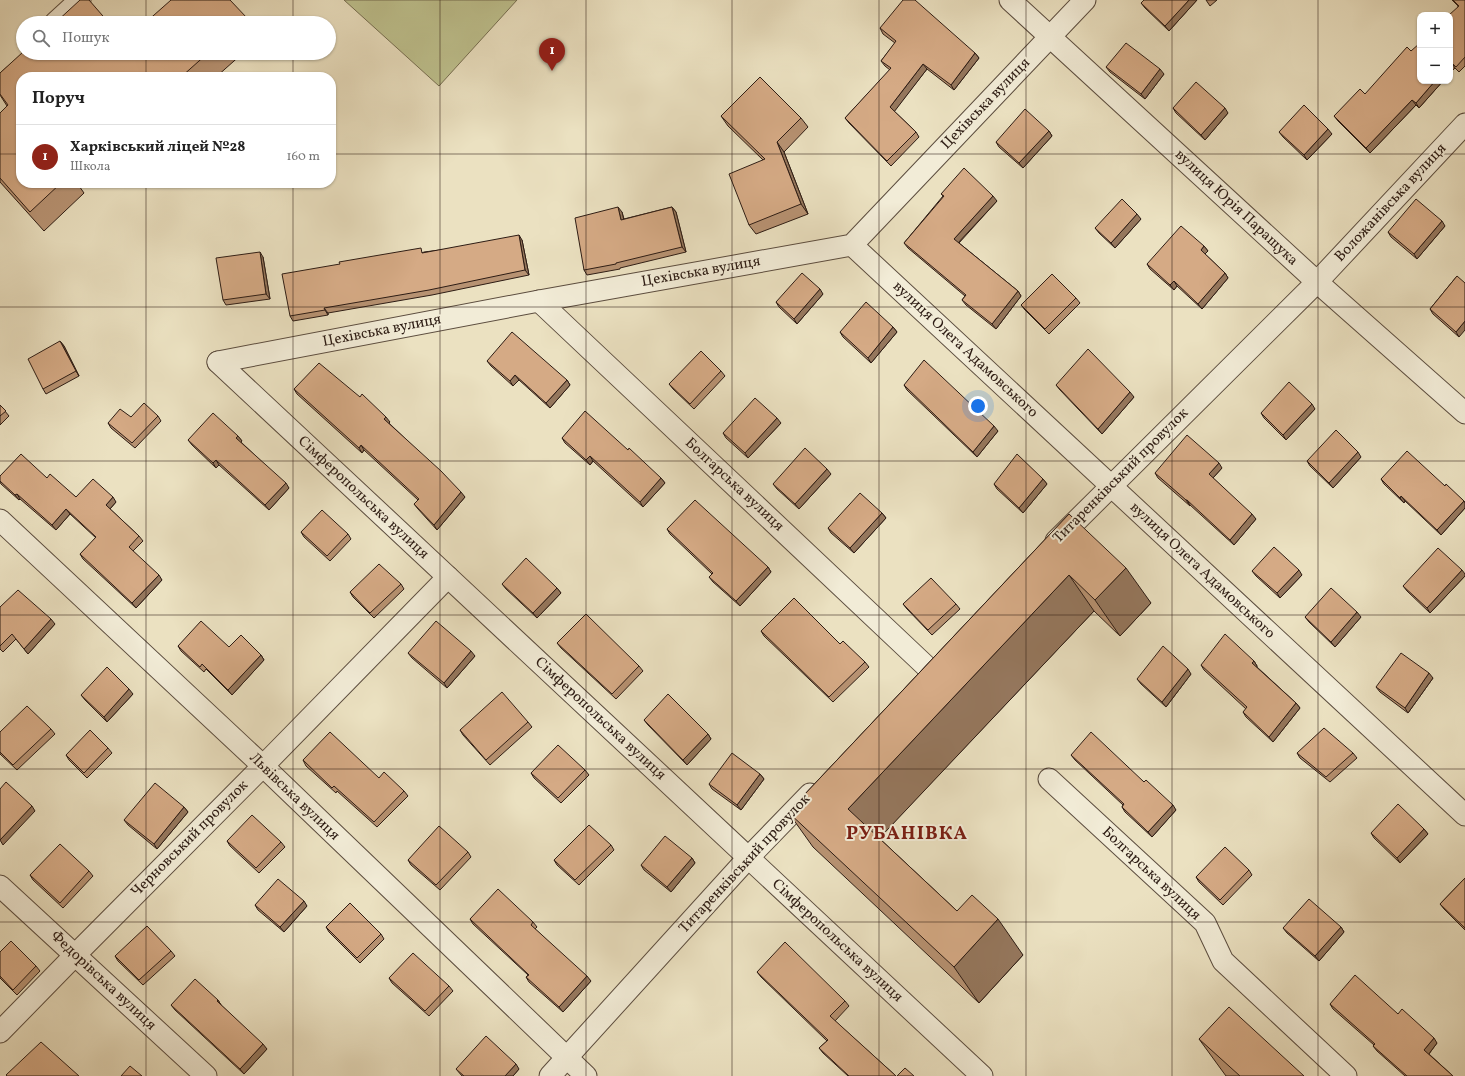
<!DOCTYPE html>
<html lang="uk">
<meta charset="utf-8">
<style>
:root{--surface:#fff;--page:#f6f6f6;--text:#222;--muted:#767676;--line:#e0e0e0;--accent:#8f2418}
body{margin:0;font-family:Vollkorn,serif;background:var(--page);color:var(--text)}
.controls{position:absolute;right:12px;top:12px;display:grid;overflow:hidden;border-radius:8px;box-shadow:0 1px 3px #0004}
.controls button{width:36px;height:36px;display:grid;place-items:center;padding:0;border:0;border-bottom:1px solid var(--line);background:var(--surface);color:var(--text);font:20px sans-serif}
.you{position:absolute;left:978px;top:406px;width:14px;height:14px;margin:-10px;border:3px solid #fff;border-radius:50%;background:#1a73e8;box-shadow:0 0 0 6px #1a73e833}
.badge{display:grid;place-items:center;width:26px;height:26px;border-radius:50%;background:var(--accent);color:#fff;font-size:13px;font-weight:700}
.pin{position:absolute;translate:-50% -33px;filter:drop-shadow(0 1px 2px #0008)}
.pin::after{content:'';position:absolute;top:21px;width:14px;height:12px;background:inherit;clip-path:polygon(0 0,100% 0,50% 100%)}
.list{margin:0;padding:0;list-style:none}
h2{display:flex;justify-content:space-between;align-items:center;height:52px;margin:0;padding:0 16px;font-size:17px}
h2 small{font-size:13px;font-weight:400;color:var(--muted)}
.list li{display:grid;grid-template-columns:26px 1fr auto;gap:12px;align-items:center;box-sizing:border-box;height:64px;padding:0 16px;border-top:1px solid var(--line)}
.list b{display:block;font-size:15px;white-space:nowrap}
.list p{margin:0;font-size:13px;white-space:nowrap;color:var(--muted)}
.list em{font-size:13px;font-style:normal;color:var(--muted)}
.icon{flex:none;width:22px;height:22px;fill:none;stroke:currentColor;stroke-width:2;stroke-linecap:round;stroke-linejoin:round}
.map{position:relative;flex:none;width:1465px;height:1076px;overflow:hidden}
.search{position:absolute;background:var(--surface);box-shadow:0 1px 3px #0004;left:16px;top:16px;width:320px;height:44px;display:flex;align-items:center;gap:10px;box-sizing:border-box;padding:0 14px;border-radius:22px;color:var(--muted);font-size:15px}
.panel{position:absolute;background:var(--surface);box-shadow:0 1px 3px #0004;left:16px;top:72px;width:320px;height:116px;border-radius:16px}
.map>svg:first-child{display:block}
.green{fill:#bec18e;stroke:#766e51}
.lines{fill:none;stroke-linecap:round;stroke-linejoin:round}
.street-casing{stroke:#5c4d3f;stroke-width:23}
.street{stroke:#f2ecd7;stroke-width:21}
.wall{fill:#b79272;stroke:#2d1c14}
.shaded-wall{fill:#95775d;stroke:#2d1c14}
.building{fill:#d5aa85;stroke:#2d1c14}
.grid{fill:none;stroke:#2d1c14;stroke-width:1;stroke-opacity:0.55}
.labels{text-anchor:middle;dominant-baseline:central;stroke-width:4;stroke-linejoin:round;paint-order:stroke}
.street-label{font-size:15px;fill:#2d1c14;stroke:#f2ecd7}
.district-label{font-size:19px;font-weight:bold;letter-spacing:1px;fill:#7a1f14;stroke:#f2ecd7}
</style>
<div class="map">
<svg width="1465" height="1076" viewBox="0 0 1465 1076">
<rect width="100%" height="100%" fill="#ebe1c1"/>
<filter id="stains"><feTurbulence type="fractalNoise" baseFrequency=".005" numOctaves="4"/><feColorMatrix values="0 0 0 0 .2 0 0 0 0 .09 0 0 0 0 .02 0 0 0 .5 -.17"/></filter>
<radialGradient id="worn" r=".72"><stop offset=".6" stop-color="#630" stop-opacity="0"/><stop offset="1" stop-color="#630" stop-opacity=".3"/></radialGradient>
<path class="green" d="M344 0H517L439 86Z"/>
<g class="lines">
<defs>
<g id="street">
<path d="M1010 0 1317 282 1465 413"/>
<path d="M55 23 80 0"/>
<path d="M852 245 1465 815"/>
<path d="M539 301 929 669"/>
<path d="M218 362 982 1076"/>
<path d="M218 362 539 301 852 245 1085 0"/>
<path d="M0 520 263 766 586 1076"/>
<path d="M1056 541 1317 282 1465 124"/>
<path d="M1049 779 1205 923 1223 961 1346 1076"/>
<path d="M0 886 206 1076"/>
<path d="M0 1032 84 946 263 766 448 577"/>
<path d="M550 1076 748 858 810 794"/>
</g>
</defs>
<use href="#street" class="street-casing"/>
<use href="#street" class="street"/>
</g>
<g class="wall">
<path d="M1197 0 1169 31 1145 8 1141 3Z"/>
<path d="M1206 0H1217L1210 6Z"/>
<path d="M1452 0H1465V66L1459 72 1455 68 1450 73 1458 6Z"/>
<path d="M247 18 250 23H145Z"/>
<path d="M880 28 975 53 979 58 954 90 927 69 894 111 916 132 919 137 891 166 849 123 845 118 890 70 885 66 881 61 895 43 883 34Z"/>
<path d="M23 53H243L216 77H21V183H77L84 193 44 231 0 182V113L7 106 0 95V73Z"/>
<path d="M1106 67 1164 74 1145 99 1110 72Z"/>
<path d="M1420 81H1443L1419 108 1416 105 1370 153 1338 121 1334 116 1365 94Z"/>
<path d="M1173 108 1228 113 1205 140 1176 113Z"/>
<path d="M721 116 801 118 808 127 784 152 808 214 756 234 749 225 763 160 728 126Z"/>
<path d="M1049 131 1052 136 1023 168 999 147 996 142Z"/>
<path d="M1279 132 1332 134 1307 160 1283 137Z"/>
<path d="M941 194 997 201 959 243 1018 291 1021 296 996 329 966 305 962 300 965 296 908 248 904 243 943 196Z"/>
<path d="M672 207 676 212 686 252 620 268V269L587 275 584 270 622 212 624 219Z"/>
<path d="M1141 219 1115 248 1099 233 1095 228Z"/>
<path d="M1445 226 1417 259 1391 237 1388 232Z"/>
<path d="M522 240 529 275 432 295 328 313V315L293 321 290 316 424 252Z"/>
<path d="M1204 246 1208 251 1205 254 1225 273 1228 278 1202 309 1177 286 1174 290 1150 269 1147 264Z"/>
<path d="M263 257 270 299 226 305 223 300Z"/>
<path d="M1457 276 1459 337 1433 314 1430 309Z"/>
<path d="M823 294 797 324 779 307 776 302Z"/>
<path d="M1076 298 1080 303 1049 334 1025 310 1021 305Z"/>
<path d="M893 327 897 332 871 363 843 337 840 332Z"/>
<path d="M60 341 64 346 79 376 46 394 43 389Z"/>
<path d="M487 361 567 380 570 385 550 408 519 380 513 386 491 366Z"/>
<path d="M721 371 725 376 694 409 673 389 669 384Z"/>
<path d="M904 385 998 431 977 457 907 390Z"/>
<path d="M1056 385 1134 397 1102 434 1060 390Z"/>
<path d="M294 389 390 422 389 423 465 497 437 530 418 509 414 504 418 500 364 450 362 453 297 394Z"/>
<path d="M0 405 9 416 0 425Z"/>
<path d="M1315 409 1286 440 1264 418 1261 413Z"/>
<path d="M158 416 161 421 135 448 111 428 108 423 131 417Z"/>
<path d="M781 423 748 458 726 438 723 433Z"/>
<path d="M238 436 242 441 241 442 289 488 269 510 219 465 216 468 192 445 188 440Z"/>
<path d="M562 438 661 478 665 483 643 507 593 461 590 465 565 443Z"/>
<path d="M1361 457 1333 488 1310 466 1307 461Z"/>
<path d="M1222 468 1213 478 1256 519 1234 545 1190 505V506L1158 478 1155 473Z"/>
<path d="M831 474 799 509 777 489 773 484Z"/>
<path d="M0 476 47 478 76 497 116 502 110 509 139 536 143 541 133 551 162 580 136 608 83 559 80 554 96 538 70 514 56 530 20 499 19 500 1 484 0 482Z"/>
<path d="M1043 479 1047 484 1023 513 997 489 994 484Z"/>
<path d="M1381 479 1445 486 1464 501 1465 503V508L1441 535 1405 501 1404 503 1384 484Z"/>
<path d="M882 513 886 518 854 553 831 533 828 528Z"/>
<path d="M1069 514 1151 603 1120 636 1094 611 879 838 957 911 1023 955 979 1003 813 847 788 812Z"/>
<path d="M667 529 768 567 771 572 740 606 713 582 709 577 712 574 670 534Z"/>
<path d="M301 532 348 534 351 539 330 561 304 537Z"/>
<path d="M1252 571 1302 575 1280 598 1256 576Z"/>
<path d="M1465 574V576L1430 613 1407 591 1403 586Z"/>
<path d="M401 584 404 589 374 618 353 597 350 592Z"/>
<path d="M502 584 557 588 561 593 537 618 506 589Z"/>
<path d="M903 604H956L960 609 932 635 907 609Z"/>
<path d="M0 607 55 624 28 654 16 639 3 652 0 649Z"/>
<path d="M1305 617H1361L1335 647 1309 622Z"/>
<path d="M761 631 840 644 865 662 869 667 833 702 764 636Z"/>
<path d="M557 643 639 666 643 671 616 699 561 648Z"/>
<path d="M178 646 229 647 261 655 264 660 232 695 206 669 204 672 181 651Z"/>
<path d="M408 653 475 656 447 688 412 658Z"/>
<path d="M1254 661 1257 666V667L1296 703 1300 708 1273 742 1246 717 1243 712 1246 709 1204 670 1201 665Z"/>
<path d="M1191 674 1166 707 1141 684 1137 679Z"/>
<path d="M1433 678 1408 713 1380 692 1376 687Z"/>
<path d="M133 694 107 722 85 700 81 695Z"/>
<path d="M644 720 708 734 711 739 687 765 648 725Z"/>
<path d="M528 722 532 727 490 765 463 735 460 730Z"/>
<path d="M51 729 55 734 17 770 0 754V732Z"/>
<path d="M108 748 112 753 87 778 69 760 66 755Z"/>
<path d="M1297 753H1353L1357 758 1330 782 1300 758Z"/>
<path d="M1071 755 1144 782 1176 810 1152 837 1125 812 1122 807 1123 805 1075 760Z"/>
<path d="M303 760 379 778 404 791 408 796 377 827 337 791 336 793 306 766Z"/>
<path d="M585 770 589 775 561 803 534 778 531 773Z"/>
<path d="M760 774 764 779 741 810 712 789 709 784Z"/>
<path d="M184 807 188 812 157 849 128 825 124 820Z"/>
<path d="M1424 829 1428 834 1400 863 1374 838 1371 833Z"/>
<path d="M227 841 281 842 285 847 259 873 230 846Z"/>
<path d="M611 845 614 850 579 885 557 865 554 860Z"/>
<path d="M468 852 471 857 440 890 411 865 408 860Z"/>
<path d="M692 858 695 863 671 892 644 870 641 865Z"/>
<path d="M1249 870 1252 875 1223 905 1199 882 1196 877Z"/>
<path d="M89 871 93 876 63 908 33 880 30 875Z"/>
<path d="M1465 878V930L1444 909 1440 904Z"/>
<path d="M255 905 307 906 284 932 258 910Z"/>
<path d="M470 919 533 922 537 927 535 929 591 981 563 1012 529 982 526 977 528 975 473 924Z"/>
<path d="M326 927 381 934 384 939 360 963 329 932Z"/>
<path d="M1341 927 1344 932 1319 961 1287 933 1283 928Z"/>
<path d="M171 951 175 956 143 985 118 961 115 956Z"/>
<path d="M0 952 36 966 40 971 17 995 0 978Z"/>
<path d="M757 972 845 1001 849 1006 835 1021 896 1076H848L823 1053 819 1048 827 1041 761 977Z"/>
<path d="M389 978 449 986 453 991 429 1016 392 983Z"/>
<path d="M218 1000 221 1005 267 1049 244 1074 175 1010 171 1005Z"/>
<path d="M1330 1004 1398 1014 1437 1043 1429 1054 1453 1076H1405L1377 1051 1373 1046 1374 1045 1333 1009Z"/>
<path d="M1199 1039 1304 1076H1226Z"/>
<path d="M456 1069H519L513 1076H462Z"/>
</g>
<g class="shaded-wall">
<path d="M1189 0H1197L1169 31 1165 26Z"/>
<path d="M975 53 979 58 954 90 951 85Z"/>
<path d="M1452 63 1455 68 1450 73V64Z"/>
<path d="M923 64 927 69 894 112 890 107Z"/>
<path d="M1160 69 1164 74 1145 99 1141 94Z"/>
<path d="M1435 81H1443L1419 108 1416 103Z"/>
<path d="M1412 100 1416 105 1370 153 1366 148Z"/>
<path d="M1225 108 1228 113 1205 140 1201 135Z"/>
<path d="M1328 129 1332 134 1307 160 1304 155Z"/>
<path d="M1049 131 1052 136 1023 168 1019 163Z"/>
<path d="M777 142 784 152 808 214 801 204Z"/>
<path d="M993 196 997 201 957 244 954 239Z"/>
<path d="M618 207 622 212 625 225 621 220Z"/>
<path d="M672 207 676 212 686 252 682 247Z"/>
<path d="M1137 214 1141 219 1115 248 1111 243Z"/>
<path d="M1442 221 1445 226 1417 259 1414 254Z"/>
<path d="M519 235 522 240 529 275 525 270Z"/>
<path d="M1204 246 1208 251 1204 255 1201 250Z"/>
<path d="M260 252 263 257 270 299 266 294Z"/>
<path d="M1225 273 1228 278 1202 309 1198 304Z"/>
<path d="M1174 281 1177 286 1174 290 1170 285Z"/>
<path d="M820 289 823 294 797 324 794 319Z"/>
<path d="M1018 291 1021 296 996 329 992 324Z"/>
<path d="M324 308 328 313V315L325 310Z"/>
<path d="M1465 321V330L1459 337 1456 332Z"/>
<path d="M893 327 897 332 871 363 868 358Z"/>
<path d="M60 341 64 346 79 376 76 371Z"/>
<path d="M515 375 519 380 513 386 510 381Z"/>
<path d="M567 380 570 385 550 408 546 403Z"/>
<path d="M1130 392 1134 397 1102 434 1098 429Z"/>
<path d="M1312 404 1315 409 1286 440 1283 435Z"/>
<path d="M386 417 390 422 388 424 384 419Z"/>
<path d="M777 418 781 423 748 458 745 453Z"/>
<path d="M994 426 998 431 977 457 973 452Z"/>
<path d="M238 436 242 441 240 443 236 438Z"/>
<path d="M361 445 364 450 362 453 359 448Z"/>
<path d="M1358 452 1361 457 1333 488 1329 483Z"/>
<path d="M590 456 593 461 590 465 586 460Z"/>
<path d="M216 460 219 465 216 468 213 463Z"/>
<path d="M1219 463 1222 468 1212 479 1209 474Z"/>
<path d="M827 469 831 474 799 509 795 504Z"/>
<path d="M661 478 665 483 643 507 640 502Z"/>
<path d="M1043 479 1047 484 1023 513 1019 508Z"/>
<path d="M286 483 289 488 269 510 265 505Z"/>
<path d="M461 492 465 497 437 530 434 525Z"/>
<path d="M17 494 20 499 19 500 15 495Z"/>
<path d="M1401 496 1405 501 1404 503 1400 498Z"/>
<path d="M113 497 116 502 109 510 106 505Z"/>
<path d="M1186 500H1187L1190 505V506Z"/>
<path d="M1464 501 1465 503V508L1441 535 1437 530Z"/>
<path d="M66 509 70 514 56 530 52 525Z"/>
<path d="M882 513 886 518 854 553 850 548Z"/>
<path d="M1252 514 1256 519 1234 545 1230 540Z"/>
<path d="M768 567 771 572 740 606 736 601Z"/>
<path d="M1126 568 1151 603 1120 636 1095 600Z"/>
<path d="M1299 570 1302 575 1280 598 1277 593Z"/>
<path d="M1462 570 1465 574V576L1430 613 1427 608Z"/>
<path d="M159 575 162 580 136 608 132 603Z"/>
<path d="M1069 575 1094 611 873 845 848 809Z"/>
<path d="M557 588 561 593 537 618 533 613Z"/>
<path d="M1357 612 1361 617 1335 647 1331 642Z"/>
<path d="M51 619 55 624 28 654 24 649Z"/>
<path d="M471 651 475 656 447 688 444 683Z"/>
<path d="M261 655 264 660 232 695 228 690Z"/>
<path d="M1254 661 1257 666 1256 668 1252 663Z"/>
<path d="M1188 669 1191 674 1166 707 1162 702Z"/>
<path d="M1429 673 1433 678 1408 713 1405 708Z"/>
<path d="M129 689 133 694 107 722 104 717Z"/>
<path d="M1296 703 1300 708 1273 742 1269 737Z"/>
<path d="M708 734 711 739 687 765 683 760Z"/>
<path d="M760 774 764 779 741 810 737 805Z"/>
<path d="M1173 805 1176 810 1152 837 1148 832Z"/>
<path d="M32 806 35 811 3 845 0 840Z"/>
<path d="M184 807 188 812 157 849 154 844Z"/>
<path d="M1424 829 1428 834 1400 863 1397 858Z"/>
<path d="M692 858 695 863 671 892 667 887Z"/>
<path d="M304 901 307 906 284 932 280 927Z"/>
<path d="M998 919 1023 955 979 1003 954 967Z"/>
<path d="M1341 927 1344 932 1319 961 1315 956Z"/>
<path d="M587 976 591 981 563 1012 559 1007Z"/>
<path d="M218 1000 221 1005 220 1006 217 1001Z"/>
<path d="M1434 1038 1437 1043 1428 1055 1424 1050Z"/>
<path d="M263 1044 267 1049 244 1074 240 1069Z"/>
<path d="M516 1064 519 1069 513 1076H505Z"/>
</g>
<g class="building">
<path d="M80 0H89L109 23H55Z"/>
<path d="M171 0H230L247 18 242 23H145Z"/>
<path d="M903 0H915L975 53 951 85 923 64 890 107 916 132 887 161 845 118 891 68 881 61 896 41 880 28Z"/>
<path d="M1144 0H1189L1165 26 1141 3Z"/>
<path d="M1453 0H1465V57L1456 67 1452 63 1450 64V15H1449L1459 6Z"/>
<path d="M1126 43 1160 69 1141 94 1106 67Z"/>
<path d="M1420 43V81H1435L1416 103 1412 100 1366 148 1334 116 1360 89 1365 94 1407 47 1411 51Z"/>
<path d="M23 52V53H208L181 77H97L93 72 88 77H21V183H61L30 212 0 178V113L8 105 0 94V73Z"/>
<path d="M760 77 801 118 777 142 801 204 749 225 729 174 765 159 721 116Z"/>
<path d="M1196 82 1225 108 1201 135 1173 108Z"/>
<path d="M1304 105 1328 129 1304 155 1279 132Z"/>
<path d="M1025 109 1049 131 1019 163 996 142Z"/>
<path d="M964 168 993 196 954 239 1018 291 992 324 962 300 966 295 904 243 944 196 941 194Z"/>
<path d="M1122 199 1137 214 1111 243 1095 228Z"/>
<path d="M1416 199 1442 221 1414 254 1388 232Z"/>
<path d="M618 207 621 220 672 207 682 247 616 263V264L584 270 575 218Z"/>
<path d="M1181 226 1204 246 1201 250 1225 273 1198 304 1174 281 1170 285 1147 264Z"/>
<path d="M519 235 525 270 429 290 324 308 325 310 290 316 282 274 340 264 339 262 374 256 421 248 422 253Z"/>
<path d="M260 252 266 294 223 300 216 258Z"/>
<path d="M802 273 820 289 794 319 776 302Z"/>
<path d="M1052 274 1076 298 1045 329 1021 305Z"/>
<path d="M1457 276 1465 283V321L1456 332 1430 309Z"/>
<path d="M866 302 893 327 868 358 840 332Z"/>
<path d="M512 332 567 380 546 403 515 375 510 381 487 361Z"/>
<path d="M60 341 76 371 43 389 28 359Z"/>
<path d="M1088 349 1130 392 1098 429 1056 385Z"/>
<path d="M701 351 721 371 690 404 669 384Z"/>
<path d="M924 360 994 426 973 452 904 385Z"/>
<path d="M319 363 360 397 362 394 386 417 384 419 441 471 461 492 434 525 414 504 419 499 361 445 359 448 294 389Z"/>
<path d="M1289 382 1312 404 1283 435 1261 413Z"/>
<path d="M755 398 777 418 745 453 723 433Z"/>
<path d="M144 403 158 416 132 443 108 423 120 409 131 417Z"/>
<path d="M0 405 6 411 0 416Z"/>
<path d="M585 411 628 450 629 448 661 478 640 502 590 456 586 460 562 438Z"/>
<path d="M213 413 238 436 236 438 286 483 265 505 216 460 213 463 188 440Z"/>
<path d="M1336 430 1358 452 1329 483 1307 461Z"/>
<path d="M1187 435 1219 463 1209 474 1252 514 1230 540 1187 500H1186L1155 473Z"/>
<path d="M805 448 827 469 795 504 773 484Z"/>
<path d="M1407 451 1445 486 1446 484 1464 501 1437 530 1401 496 1400 498 1381 479Z"/>
<path d="M21 454 47 478 50 474 76 497 93 479 113 497 106 505 139 536 129 547 159 575 132 603 80 554 96 537 66 509 52 525 17 494 15 495 0 481V476Z"/>
<path d="M1017 454 1043 479 1019 508 994 484Z"/>
<path d="M860 493 882 513 850 548 828 528Z"/>
<path d="M695 500 768 567 736 601 709 577 713 573 667 529Z"/>
<path d="M322 510 348 534 327 556 301 532Z"/>
<path d="M1069 514 1126 568 1095 600 1069 575 848 809 957 911 972 895 998 919 954 967 788 812Z"/>
<path d="M1274 547 1299 570 1277 593 1252 571Z"/>
<path d="M1438 548 1462 570 1427 608 1403 586Z"/>
<path d="M526 558 557 588 533 613 502 584Z"/>
<path d="M379 564 401 584 370 613 350 592Z"/>
<path d="M931 578 956 604 928 630 903 604Z"/>
<path d="M1331 588 1357 612 1331 642 1305 617Z"/>
<path d="M18 590 51 619 24 649 12 634 0 646V607Z"/>
<path d="M794 598 840 644 843 641 865 662 829 697 761 631Z"/>
<path d="M586 614 639 666 612 694 557 643Z"/>
<path d="M201 621 229 647 241 635 261 655 228 690 202 664 200 667 178 646Z"/>
<path d="M436 621 471 651 444 683 408 653Z"/>
<path d="M1225 634 1254 661 1252 663 1296 703 1269 737 1243 712 1247 707 1201 665Z"/>
<path d="M1163 646 1188 669 1162 702 1137 679Z"/>
<path d="M1401 653 1429 673 1405 708 1376 687Z"/>
<path d="M107 667 129 689 104 717 81 695Z"/>
<path d="M502 692 528 722 486 760 460 730Z"/>
<path d="M668 694 708 734 683 760 644 720Z"/>
<path d="M27 706 51 729 13 765 0 752V732Z"/>
<path d="M1324 728 1353 753 1326 777 1297 753Z"/>
<path d="M90 730 108 748 84 773 66 755Z"/>
<path d="M330 732 379 778 384 772 404 791 374 822 334 786 332 788 303 760Z"/>
<path d="M1091 732 1144 782 1146 780 1173 805 1148 832 1122 807 1124 804 1071 755Z"/>
<path d="M558 745 585 770 558 798 531 773Z"/>
<path d="M732 753 760 774 737 805 709 784Z"/>
<path d="M6 782 32 806 0 840V789Z"/>
<path d="M155 783 184 807 154 844 124 820Z"/>
<path d="M1398 804 1424 829 1397 858 1371 833Z"/>
<path d="M252 815 281 842 256 868 227 841Z"/>
<path d="M589 825 611 845 575 880 554 860Z"/>
<path d="M439 826 468 852 436 885 408 860Z"/>
<path d="M665 836 692 858 667 887 641 865Z"/>
<path d="M60 844 89 871 60 903 30 875Z"/>
<path d="M1225 847 1249 870 1220 900 1196 877Z"/>
<path d="M1465 878V928L1440 904Z"/>
<path d="M278 879 304 901 280 927 255 905Z"/>
<path d="M498 889 533 922 531 925 587 976 559 1007 526 977 529 975 470 919Z"/>
<path d="M1309 899 1341 927 1315 956 1283 928Z"/>
<path d="M350 903 381 934 357 958 326 927Z"/>
<path d="M147 926 171 951 139 980 115 956Z"/>
<path d="M11 941 36 966 13 990 0 976V952Z"/>
<path d="M785 942 845 1001 830 1016 896 1076H849L819 1048 828 1040 757 972Z"/>
<path d="M413 953 449 986 425 1011 389 978Z"/>
<path d="M1355 975 1398 1014 1402 1009 1434 1038 1424 1050 1453 1076H1407L1373 1046 1375 1044 1330 1004Z"/>
<path d="M195 979 218 1000 217 1001 263 1044 240 1069 171 1005Z"/>
<path d="M1229 1007 1304 1076H1240L1199 1039Z"/>
<path d="M486 1036 516 1064 505 1076H464L456 1069Z"/>
<path d="M41 1042 79 1076H7L6 1075Z"/>
<path d="M130 1066 142 1076H121Z"/>
<path d="M905 1068 914 1076H897Z"/>
</g>
<path class="grid" d="M146 0V23M293 0V23M440 0V1076M586 0V1076M732 0V1076M879 0V1076M1026 0V1076M1172 0V1076M1318 0V1076M146 53V77M293 53V77M0 154H21M331 154H1465M146 183V1076M293 183V1076M0 307H1465M0 461H1465M0 615H1465M0 769H1465M0 922H1465"/>
<g class="labels">
<g class="street-label">
<text transform="translate(986 104) rotate(-46)">Цехівська вулиця</text>
<text transform="translate(1391 203) rotate(-47)">Воложанівська вулиця</text>
<text transform="translate(1236 208) rotate(43)">вулиця Юрія Паращука</text>
<text transform="translate(701 272) rotate(-10)">Цехівська вулиця</text>
<text transform="translate(382 331) rotate(-11)">Цехівська вулиця</text>
<text transform="translate(965 350) rotate(43)">вулиця Олега Адамовського</text>
<text transform="translate(1121 476) rotate(-45)">Титаренківський провулок</text>
<text transform="translate(734 485) rotate(43)">Болгарська вулиця</text>
<text transform="translate(363 498) rotate(43)">Сімферопольська вулиця</text>
<text transform="translate(1202 571) rotate(43)">вулиця Олега Адамовського</text>
<text transform="translate(600 719) rotate(43)">Сімферопольська вулиця</text>
<text transform="translate(294 797) rotate(44)">Львівська вулиця</text>
<text transform="translate(190 839) rotate(-45)">Черновський провулок</text>
<text transform="translate(745 864) rotate(-47)">Титаренківський провулок</text>
<text transform="translate(1151 874) rotate(43)">Болгарська вулиця</text>
<text transform="translate(837 941) rotate(43)">Сімферопольська вулиця</text>
<text transform="translate(103 981) rotate(43)">Федорівська вулиця</text>
</g>
<g class="district-label">
<text x="907" y="834">РУБАНІВКА</text>
</g>
</g>
<rect width="100%" height="100%" filter="url(#stains)"/>
<rect width="100%" height="100%" fill="url(#worn)"/>
</svg>
<div class="controls">
<button>+</button>
<button>−</button>
</div>
<div class="you"></div>
<div class="pin badge" style="left:552px;top:71px">1</div>
<div class="search"><svg class="icon" aria-label="search" viewBox="0 0 24 24"><circle cx="10" cy="10" r="6"/><path d="M15 15l6 6"/></svg>Пошук</div>
<section class="panel">
<h2>Поруч<small></small></h2>
<ul class="list">
<li><span class="badge">1</span><div><b>Харківський ліцей №28</b><p>Школа</p></div><em>160 m</em></li>
</ul>
</section>
</div>
